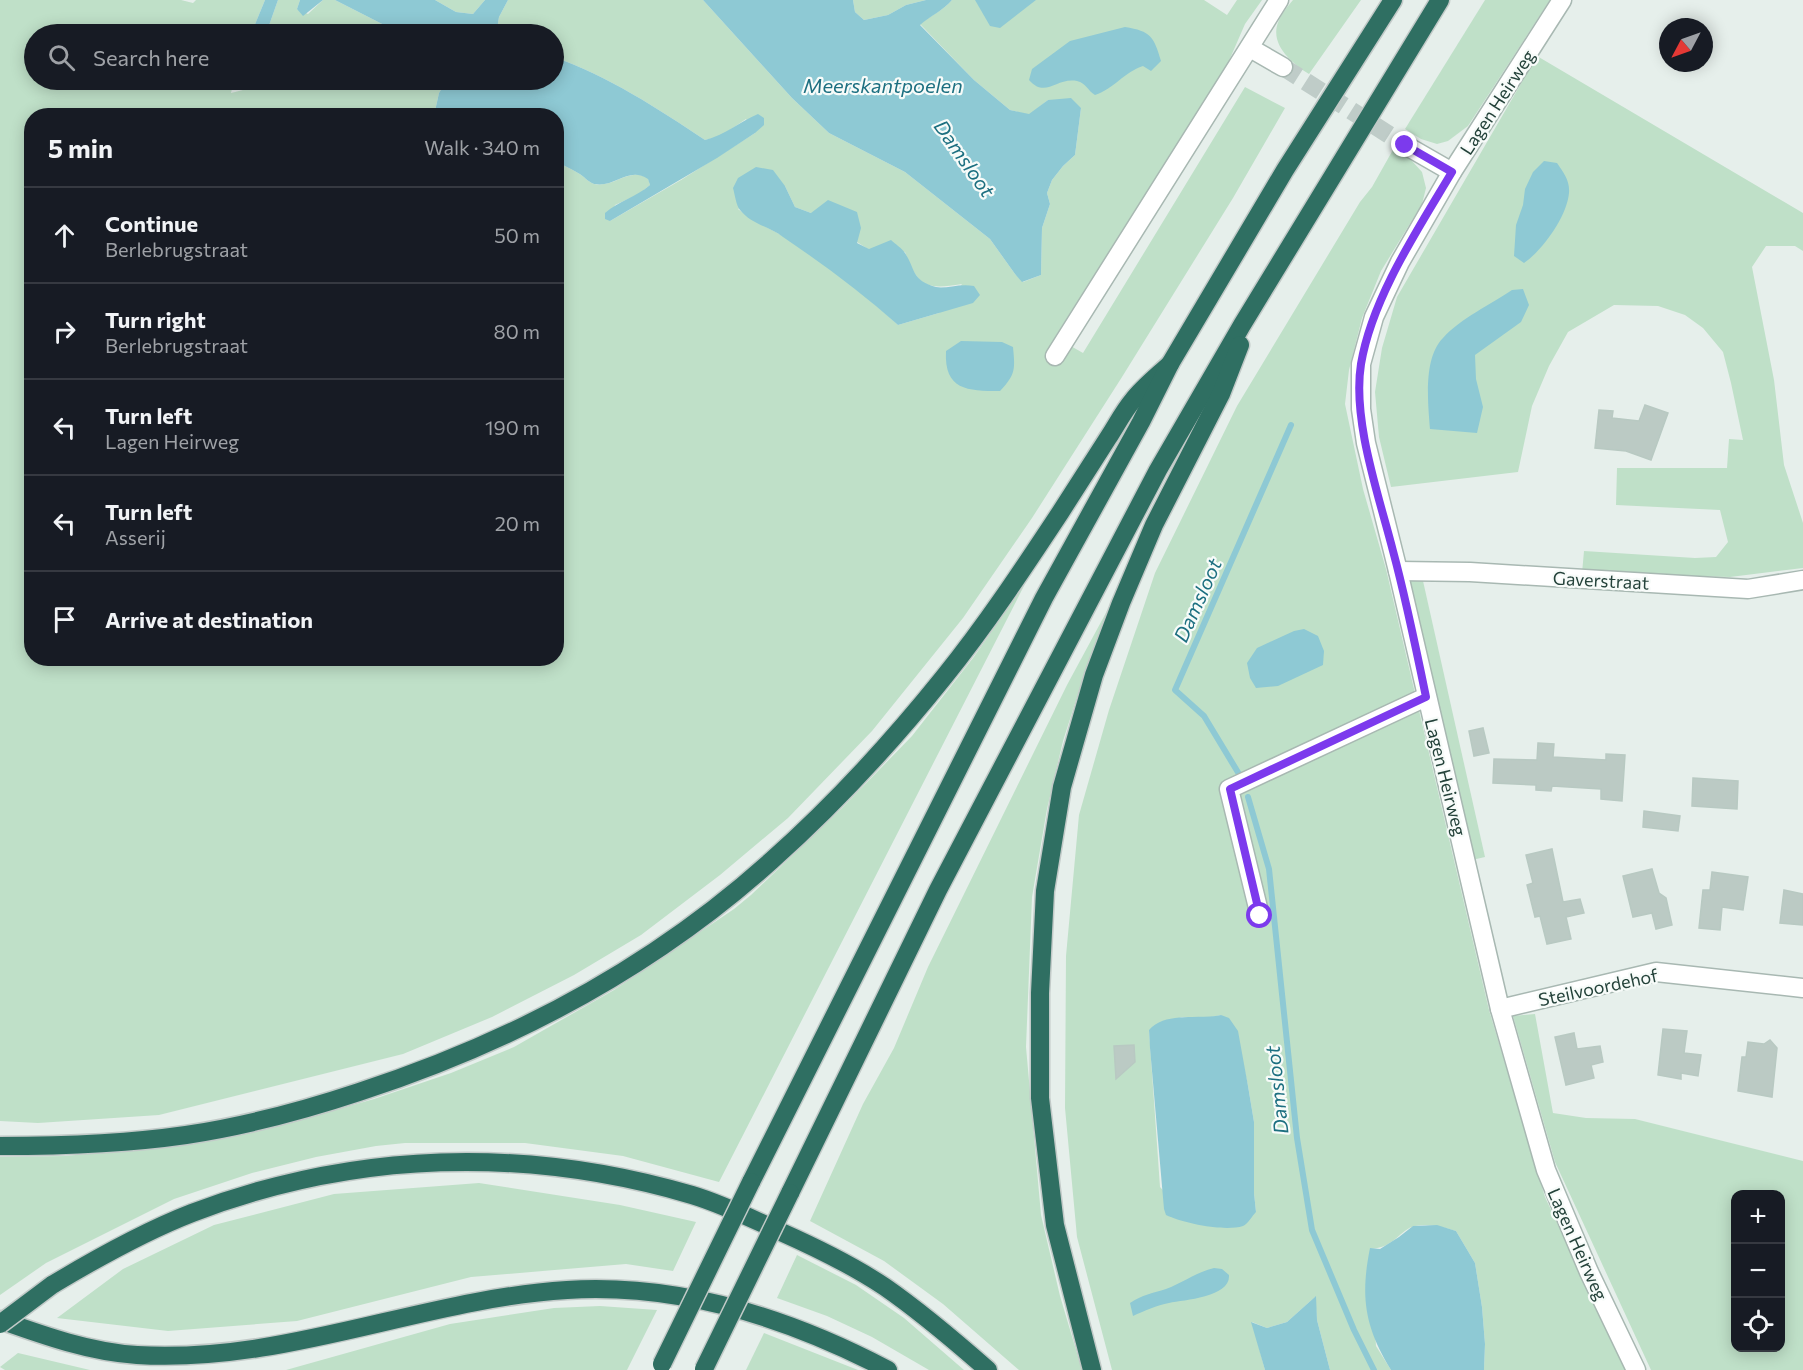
<!DOCTYPE html>
<meta charset="utf-8">
<style>
:root{--surface:#171b24;--page:#242831;--text:#f1f3f6;--muted:#9ea1a6;--line:#363941}
body{margin:0;font-family:Commissioner,sans-serif;background:var(--page);color:var(--text)}
.controls{position:absolute;right:18px;bottom:18px;display:grid;overflow:hidden;border-radius:12px;box-shadow:0 3px 15px #0003}
.controls button{width:54px;height:54px;display:grid;place-items:center;padding:0;border:0;border-bottom:2px solid var(--line);background:var(--surface);color:var(--text);font:30px sans-serif}
.compass{position:absolute;left:1659px;top:18px;width:54px;height:54px;border-radius:50%;background:var(--surface);box-shadow:0 3px 15px #0003;rotate:229deg}
.stop{position:absolute;width:18px;height:18px;margin:-14px;border:4px solid #7c3aed;border-radius:50%;background:#fff}
.stop.end{background:#7c3aed;border-color:#fff;box-shadow:0 2px 6px #0008}
.list{margin:0;padding:0;list-style:none}
h2{display:flex;justify-content:space-between;align-items:center;height:78px;margin:0;padding:0 24px;font-size:26px}
h2 small{font-size:20px;font-weight:400;color:var(--muted)}
.list li{display:grid;grid-template-columns:39px 1fr auto;gap:18px;align-items:center;box-sizing:border-box;height:96px;padding:0 24px;border-top:2px solid var(--line)}
.list b{display:block;font-size:22px;white-space:nowrap}
.list p{margin:0;font-size:20px;white-space:nowrap;color:var(--muted)}
.list em{font-size:20px;font-style:normal;color:var(--muted)}
.icon{flex:none;width:33px;height:33px;fill:none;stroke:currentColor;stroke-width:2;stroke-linecap:round;stroke-linejoin:round}
.map{position:relative;flex:none;width:1803px;height:1370px;overflow:hidden}
.search{position:absolute;background:var(--surface);box-shadow:0 3px 15px #0003;left:24px;top:24px;width:540px;height:66px;display:flex;align-items:center;gap:15px;box-sizing:border-box;padding:0 21px;border-radius:33px;color:var(--muted);font-size:22px}
.panel{position:absolute;background:var(--surface);box-shadow:0 3px 15px #0003;left:24px;top:108px;width:540px;height:558px;border-radius:24px}
.map>svg:first-child{display:block}
.green{fill:#bfe0c8;fill-rule:evenodd}
.water{fill:#8ec9d4}
.lines{fill:none;stroke-linecap:round;stroke-linejoin:round}
.stream{stroke:#8ec9d4;stroke-width:6}
.building{fill:#bbcac4;stroke:#b8c9c2;stroke-width:1.5}
.street-tunnel{stroke:#bfccc8;stroke-width:18;stroke-dasharray:18 9;stroke-linecap:butt}
.street-casing{stroke:#a8b8b2;stroke-width:21}
.highway-casing{stroke:#c2cac8;stroke-width:21}
.street{stroke:#fff;stroke-width:18}
.highway{stroke:#2f6f62;stroke-width:18}
.highway-bridge-casing{stroke:#c2cac8;stroke-width:21;stroke-linecap:butt}
.highway-bridge{stroke:#2f6f62;stroke-width:18}
.route{stroke:#7c3aed;stroke-width:8}
.labels{text-anchor:middle;dominant-baseline:central;stroke-width:4.5;stroke-linejoin:round;paint-order:stroke}
.street-label{font-size:18px;fill:#24423a;stroke:#f7fbf9}
.water-label{font-size:20px;font-style:italic;fill:#1c6f80;stroke:#f7fbf9}
</style>
<div class="map">
<svg width="1803" height="1370" viewBox="0 0 1803 1370">
<rect width="100%" height="100%" fill="#e6efeb"/>
<g class="green">
<path d="M0 0H181L193 3 196 0H265L251 34H34V80H234L231 93 243 90 246 80H447L439 93 435 111 439 115 32 116V658H556L557 162C564 166 572 169 578 173 584 176 588 182 594 184 615 188 628 167 648 178L650 185 639 194 615 205 610 221 681 180 755 133 746 119 721 136 705 140C657 108 608 76 554 57V34H506L497 29 499 17 508 0H703L792 98 829 133 905 172 990 239 1015 274 1023 282 1041 275 1042 228 1050 204 1047 193 1052 180 1063 166 1075 155 1081 108 1048 100 1029 115 1010 110 974 80 920 24C930 16 944 10 952 0H1204L1227 15 1237 0H1262L1245 24 1225 70 1055 337 1083 353 1245 87 1285 108 1233 198 1122 377 1032 518 963 618 872 731 788 818 720 875 641 935 574 975 492 1017 403 1054 159 1115 38 1123 0 1121ZM785 186 795 207 811 213 868 249 905 252C918 287 926 290 962 284L939 313 898 325C862 292 823 261 781 235 766 226 752 221 738 209Z"/>
<path d="M278 0H300L297 9 308 14 323 0H335L390 28 412 34H266Z"/>
<path d="M435 0H485L473 14 456 12Z"/>
<path d="M853 0H926L906 5 888 15 864 20 855 12Z"/>
<path d="M1293 0H1361L1309 74C1292 63 1268 44 1279 20 1282 13 1288 6 1293 0Z"/>
<path d="M1485 0H1550L1468 126 1448 141 1437 144 1421 139 1405 129Z"/>
<path d="M1537 56 1803 213V251L1795 246H1766L1752 267 1774 380 1784 465 1803 523V568L1730 577 1582 573 1584 551 1695 558 1716 557 1728 542 1720 510 1616 505 1617 468H1727L1729 439 1743 440 1731 383 1723 352 1703 328 1685 315 1658 306 1614 305 1568 332 1549 366 1532 406 1518 472 1391 487 1379 437 1375 392 1382 348 1397 297Z"/>
<path d="M1394 148 1412 161 1422 172 1426 188 1422 204 1381 271 1362 318 1349 370 1345 404 1363 489 1386 569 1489 1010 1545 1197 1626 1370H1484L1485 1344 1482 1307 1475 1263 1456 1231C1443 1227 1429 1223 1415 1226 1400 1229 1395 1248 1370 1249L1376 1346 1391 1370H1330L1317 1320 1315 1297 1287 1322 1267 1328 1252 1322 1265 1370H1112L1077 1237 1065 1108 1066 956 1079 815 1109 710 1155 573 1237 406 1360 202 1372 187ZM1221 1015 1243 1063 1248 1086 1254 1122V1193L1256 1212 1207 1226 1192 1222 1160 1187 1149 1030 1182 1017 1207 1018Z"/>
<path d="M1406 580 1423 581 1485 857 1472 860Z"/>
<path d="M1025 584 719 1182 623 1156 525 1143H405L376 1146 316 1157 252 1173 174 1199 46 1263 0 1295V1157L66 1156 200 1142 268 1129 374 1099 451 1073 514 1047 614 990 734 909 751 895 842 808 912 736 973 658Z"/>
<path d="M1108 609 1086 669 1063 741 1047 809 1032 897 1026 1047 1041 1215 1060 1296 1082 1370H1019L943 1304 884 1261 810 1221 863 1104 894 1048 928 967 1067 685Z"/>
<path d="M1535 1014 1553 1113 1586 1118 1635 1119 1803 1161V1370H1651L1555 1162 1513 1016ZM1736 1194H1780V1348H1736Z"/>
<path d="M479 1183 620 1205 696 1222 673 1271 626 1264 471 1277 297 1321 168 1331 57 1318 123 1269 214 1225 334 1194Z"/>
<path d="M797 1255 856 1285 904 1318 964 1370H929L872 1337 827 1316 777 1298Z"/>
<path d="M600 1306 657 1310 627 1370H286L450 1324 554 1308Z"/>
<path d="M764 1333 858 1370H746Z"/>
<path d="M18 1353 90 1370H5L0 1367Z"/>
</g>
<g class="water">
<path d="M265 0H278L266 34H251Z"/>
<path d="M300 0H323L303 16 297 9Z"/>
<path d="M335 0H435L456 12 473 14 485 0H508L499 17 497 29 506 34H412L390 28Z"/>
<path d="M703 0H853L855 12 864 20 888 15 906 5 926 0H952C944 10 930 16 920 25L974 80 1010 110 1029 114 1048 100 1071 98 1081 108 1075 155 1063 166 1052 180 1047 193 1050 204 1042 228 1041 275 1022 282 1015 274 990 239 905 172 829 133 792 98Z"/>
<path d="M975 0H1036L1000 28 990 26Z"/>
<path d="M1125 27C1151 31 1154 37 1161 61L1151 71 1143 66C1124 72 1114 89 1095 95 1088 91 1086 83 1077 81 1056 77 1046 99 1029 80L1032 69 1070 41Z"/>
<path d="M554 57C608 76 657 108 705 140 725 135 739 122 758 114L764 118V125L755 133 717 158 610 221 605 219V213C619 201 636 197 650 185L648 179C628 166 616 188 594 184 588 182 584 176 578 173 572 169 564 166 557 162L556 116H439L435 111 439 93 447 80H554Z"/>
<path d="M1544 161 1557 163C1564 173 1570 181 1569 193 1567 216 1543 250 1524 263L1514 256 1516 225 1523 205 1525 189 1533 172Z"/>
<path d="M756 167 773 170 785 186 795 207 811 213 828 200 857 212 861 228 857 243 869 249 891 240C895 244 902 248 905 253 916 270 911 280 936 287 946 289 960 283 974 286L980 295 973 303 898 325C862 293 823 264 783 237 770 227 751 224 740 210 736 205 735 195 733 188L738 178Z"/>
<path d="M1523 289 1529 305 1521 322 1475 355 1476 379 1483 407 1477 433 1430 429C1428 403 1423 358 1443 338 1461 318 1490 305 1512 290Z"/>
<path d="M961 341 1002 342 1013 347C1015 369 1016 374 1000 391 967 391 944 390 946 351Z"/>
<path d="M1304 629 1318 636 1324 651 1323 665 1278 686 1256 688 1250 678 1247 663 1257 648 1294 631Z"/>
<path d="M1221 1015 1229 1018 1238 1031 1248 1086 1254 1122V1193L1256 1212C1252 1216 1248 1224 1243 1226 1224 1232 1183 1223 1166 1215L1164 1209 1150 1048 1149 1030C1166 1011 1198 1020 1221 1015Z"/>
<path d="M1437 1225 1456 1231 1475 1263 1482 1307 1485 1344 1484 1370H1391C1365 1327 1360 1298 1370 1248L1380 1249 1399 1237 1413 1226Z"/>
<path d="M1214 1268 1222 1269 1229 1275C1231 1297 1185 1300 1169 1303 1157 1305 1144 1311 1133 1316L1130 1303C1142 1295 1153 1293 1166 1289 1182 1283 1197 1272 1214 1268Z"/>
<path d="M1316 1296 1317 1320 1330 1370H1265L1251 1322 1267 1328 1287 1322Z"/>
</g>
<g class="lines">
<g class="stream">
<path d="M1239 774 1204 716 1175 690 1291 425"/>
<path d="M1248 797 1269 869 1297 1138 1312 1230 1354 1330 1374 1370"/>
</g>
</g>
<g class="building">
<path d="M1645 405 1668 413 1651 460 1626 451 1595 448 1599 410 1613 411 1612 418 1639 421Z"/>
<path d="M1483 728 1489 753 1474 756 1469 731Z"/>
<path d="M1538 743 1554 744 1553 757 1606 760V754L1625 755 1622 801 1601 799V789L1552 786 1551 791 1536 790V785L1493 783 1494 759 1537 760Z"/>
<path d="M1693 778 1738 781 1737 809 1692 806Z"/>
<path d="M1644 811 1680 816 1678 831 1643 827Z"/>
<path d="M1552 849 1563 902 1580 899 1584 913 1566 917 1571 939 1547 944 1540 916 1535 917 1527 885 1533 883 1526 855Z"/>
<path d="M1652 869 1659 893 1666 898 1672 925 1656 929 1652 913 1633 917 1623 876Z"/>
<path d="M1712 872 1748 877 1743 910 1722 907 1720 930 1699 928 1703 890H1710Z"/>
<path d="M1784 890 1803 894V925L1780 923Z"/>
<path d="M1663 1029 1687 1031 1684 1053 1701 1055 1698 1076 1681 1073V1079L1658 1075Z"/>
<path d="M1574 1033 1577 1049 1600 1046 1603 1062 1591 1065 1594 1078 1566 1085 1555 1037Z"/>
<path d="M1770 1040 1777 1048 1772 1097 1738 1091 1742 1057H1746L1748 1042 1764 1044Z"/>
<path d="M1134 1045 1135 1062 1116 1079 1114 1046Z"/>
</g>
<g class="lines">
<path class="street-tunnel" d="M1283 67 1405 145"/>
<defs>
<g id="street">
<path d="M1562 0 1452 172 1400 262 1374 317 1361 364V409L1366 443 1398 571 1500 1009 1546 1170 1589 1272 1636 1370"/>
<path d="M1250 48 1283 67"/>
<path d="M1405 145 1452 172"/>
<path d="M1055 356 1279 0"/>
<path d="M1398 571 1470 572 1748 589 1803 580"/>
<path d="M1260 916 1229 789 1426 697"/>
<path d="M1500 1009 1656 972 1803 988"/>
</g>
<g id="highway">
<path d="M0 1146C62 1146 124 1144 186 1135 245 1126 302 1111 359 1092 510 1043 652 968 771 861 834 805 891 743 944 677 986 625 1023 569 1060 513 1076 488 1092 463 1108 438 1116 426 1123 412 1133 400 1143 387 1157 376 1170 364"/>
<path d="M751 1182 1044 598 1141 422 1170 364 1285 170 1393 0"/>
<path d="M790 1193 938 890 1158 470 1242 325 1440 0"/>
<path d="M52 1285C97 1258 143 1232 192 1213 355 1151 525 1146 692 1195 722 1204 753 1219 781 1232 817 1248 852 1265 885 1287 921 1312 955 1341 988 1370"/>
<path d="M0 1320C45 1336 90 1352 137 1355 285 1364 422 1299 567 1290 679 1283 789 1318 888 1370"/>
<path d="M1092 1370 1055 1225 1040 1098V993L1045 891 1062 787 1094 675 1121 603 1154 525 1221 394 1240 345"/>
</g>
</defs>
<use href="#street" class="street-casing"/>
<use href="#highway" class="highway-casing"/>
<use href="#street" class="street"/>
<use href="#highway" class="highway"/>
<defs>
<g id="highway-bridge">
<path d="M0 1324 52 1285"/>
<path d="M662 1364 751 1182"/>
<path d="M704 1369 790 1193"/>
</g>
</defs>
<use href="#highway-bridge" class="highway-bridge-casing"/>
<use href="#highway-bridge" class="highway-bridge"/>
</g>
<g class="lines">
<path class="route" d="M1260 916 1230 789 1426 697C1416 648 1406 599 1393 551 1379 496 1352 420 1361 364 1372 298 1418 229 1452 172L1405 145"/>
</g>
<g class="labels">
<g class="street-label">
<text transform="translate(1497 102) rotate(-57)">Lagen Heirweg</text>
<text transform="translate(1601 580) rotate(3)">Gaverstraat</text>
<text transform="translate(1446 777) rotate(76)">Lagen Heirweg</text>
<text transform="translate(1598 987) rotate(-12)">Steilvoordehof</text>
<text transform="translate(1578 1244) rotate(66)">Lagen Heirweg</text>
</g>
<g class="water-label">
<text x="883" y="85">Meerskantpoelen</text>
<text transform="translate(965 158) rotate(55)">Damsloot</text>
<text transform="translate(1197 600) rotate(-66)">Damsloot</text>
<text transform="translate(1276 1090) rotate(-96)">Damsloot</text>
</g>
</g>
</svg>
<div class="controls">
<button>+</button>
<button>−</button>
<button><svg class="icon" aria-label="locate" viewBox="0 0 24 24"><circle cx="12" cy="12" r="6"/><path d="M12 2v4M12 18v4M2 12h4M18 12h4"/></svg></button>
</div>
<svg class="compass" viewBox="-18 -18 36 36"><path d="M0-13l5 13h-10z" fill="#e53935"/><path d="M0 13l5-13h-10z" fill="#9ea1a6"/></svg>
<div class="stop" style="left:1260px;top:916px"></div>
<div class="stop end" style="left:1405px;top:145px"></div>
<div class="search"><svg class="icon" aria-label="search" viewBox="0 0 24 24"><circle cx="10" cy="10" r="6"/><path d="M15 15l6 6"/></svg>Search here</div>
<section class="panel">
<h2>5 min<small>Walk · 340 m</small></h2>
<ul class="list">
<li><svg class="icon" aria-label="ahead" viewBox="0 0 24 24"><path d="M12 20V5M6 11l6-6 6 6"/></svg><div><b>Continue</b><p>Berlebrugstraat</p></div><em>50 m</em></li>
<li><svg class="icon" aria-label="right" viewBox="0 0 24 24"><path d="M7 20v-9h11M14 6l5 5-5 5"/></svg><div><b>Turn right</b><p>Berlebrugstraat</p></div><em>80 m</em></li>
<li><svg class="icon" aria-label="left" viewBox="0 0 24 24"><path d="M17 20v-9H6M10 6l-5 5 5 5"/></svg><div><b>Turn left</b><p>Lagen Heirweg</p></div><em>190 m</em></li>
<li><svg class="icon" aria-label="left" viewBox="0 0 24 24"><path d="M17 20v-9H6M10 6l-5 5 5 5"/></svg><div><b>Turn left</b><p>Asserij</p></div><em>20 m</em></li>
<li><svg class="icon" aria-label="arrive" viewBox="0 0 24 24"><path d="M6 21V4h12l-3 4 3 4H6"/></svg><div><b>Arrive at destination</b></div></li>
</ul>
</section>
</div>
